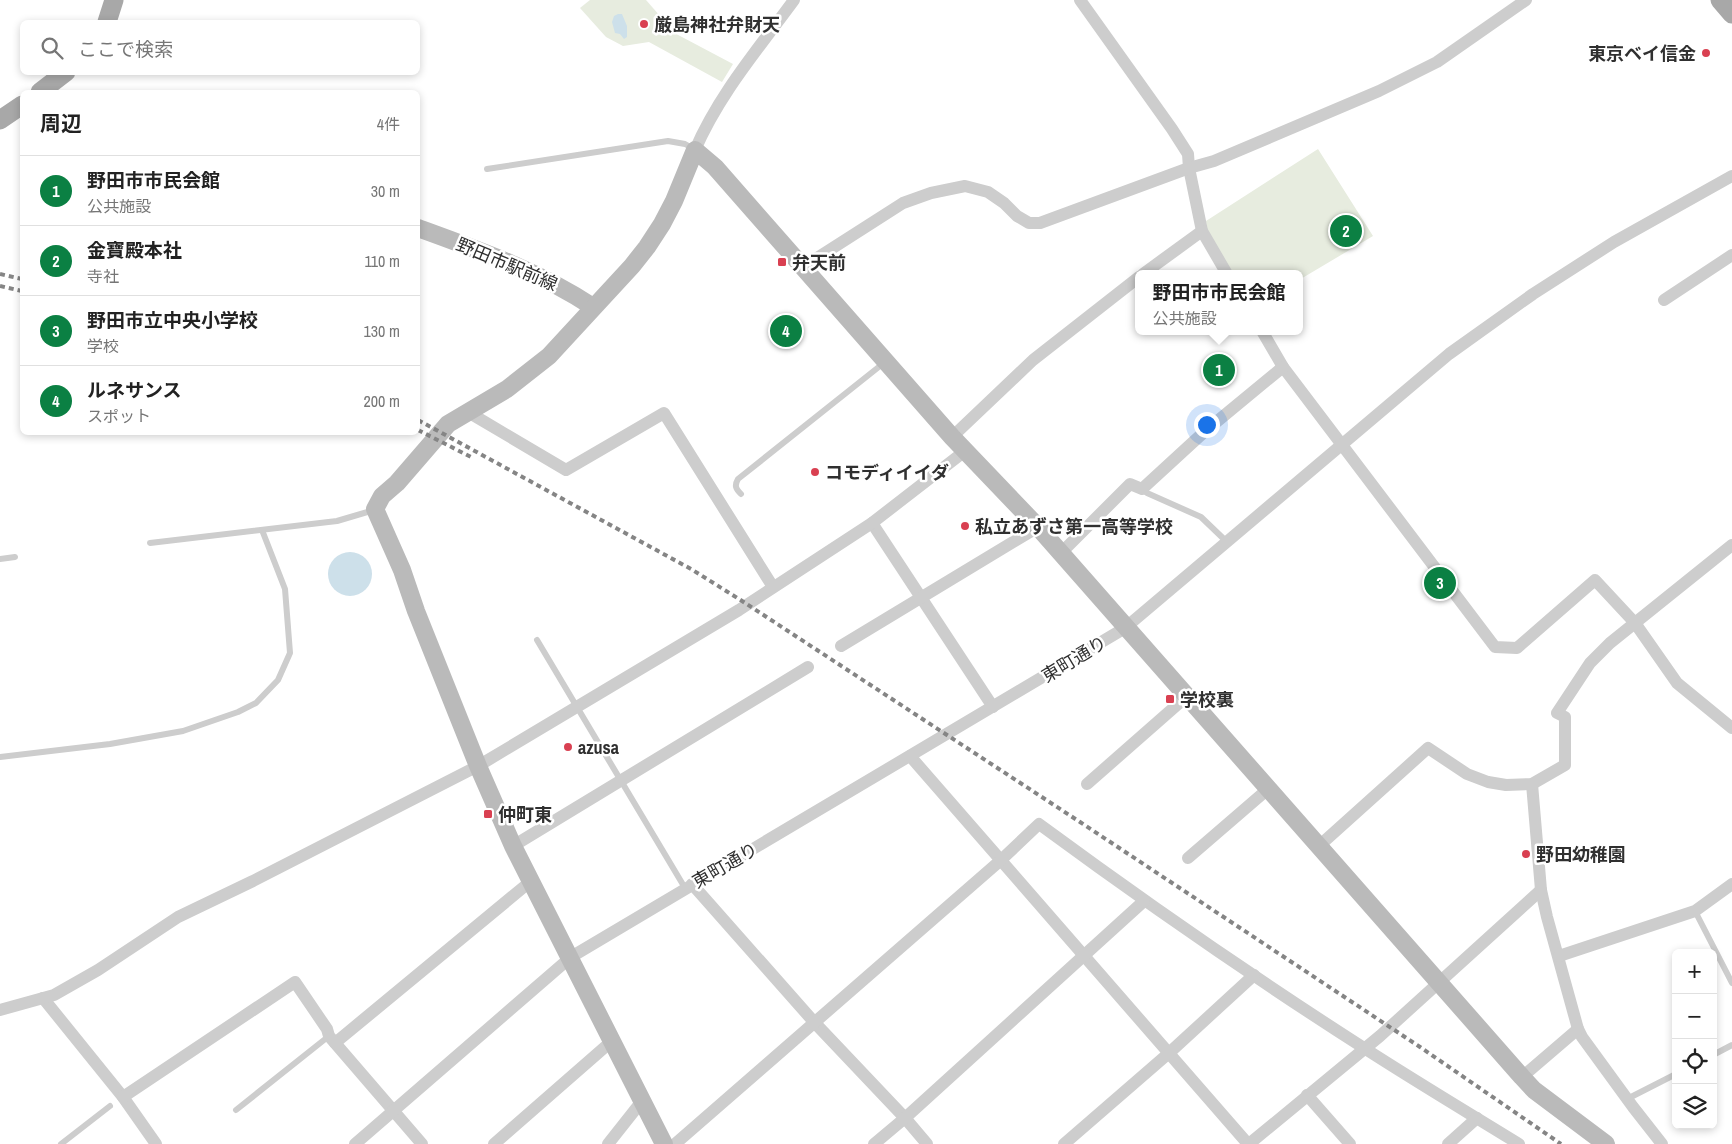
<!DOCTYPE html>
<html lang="ja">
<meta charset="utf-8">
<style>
:root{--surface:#fff;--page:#f2f2f2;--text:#222;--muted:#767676;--line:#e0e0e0;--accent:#0b8043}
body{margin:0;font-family:"Archivo Narrow","Noto Sans JP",sans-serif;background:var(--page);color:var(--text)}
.controls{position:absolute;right:15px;bottom:15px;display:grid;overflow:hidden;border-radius:8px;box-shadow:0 2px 8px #0003}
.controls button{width:45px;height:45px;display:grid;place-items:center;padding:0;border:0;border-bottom:1px solid var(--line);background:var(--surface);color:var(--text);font:25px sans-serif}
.you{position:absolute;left:1206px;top:424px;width:18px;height:18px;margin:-12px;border:4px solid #fff;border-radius:50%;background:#1a73e8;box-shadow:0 0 0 8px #1a73e833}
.badge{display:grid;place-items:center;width:32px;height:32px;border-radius:50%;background:var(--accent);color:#fff;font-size:16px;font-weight:700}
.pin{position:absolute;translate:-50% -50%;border:2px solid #fff;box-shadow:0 1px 5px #0006}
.popup{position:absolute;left:1135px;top:270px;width:168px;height:65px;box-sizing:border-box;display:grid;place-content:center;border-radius:8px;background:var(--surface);filter:drop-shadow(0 1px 4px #0005);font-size:16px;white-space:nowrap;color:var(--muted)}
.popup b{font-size:19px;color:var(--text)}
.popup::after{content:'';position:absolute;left:50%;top:100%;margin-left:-10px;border:10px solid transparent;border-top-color:var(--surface)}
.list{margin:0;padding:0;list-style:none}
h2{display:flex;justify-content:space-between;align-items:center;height:65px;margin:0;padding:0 20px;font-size:21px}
h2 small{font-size:16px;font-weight:400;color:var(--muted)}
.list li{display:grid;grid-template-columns:32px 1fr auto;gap:15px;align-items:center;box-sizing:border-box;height:70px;padding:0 20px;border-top:1px solid var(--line)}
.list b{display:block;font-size:19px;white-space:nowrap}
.list p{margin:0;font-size:16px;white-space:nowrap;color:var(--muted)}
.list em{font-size:16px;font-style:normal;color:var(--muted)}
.icon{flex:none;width:28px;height:28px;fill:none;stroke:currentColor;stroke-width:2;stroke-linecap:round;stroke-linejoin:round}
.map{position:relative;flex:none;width:1732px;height:1144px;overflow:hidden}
.search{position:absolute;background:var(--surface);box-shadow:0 2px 8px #0003;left:20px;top:20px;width:400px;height:55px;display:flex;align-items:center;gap:12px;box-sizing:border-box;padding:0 18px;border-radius:8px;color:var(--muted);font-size:19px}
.panel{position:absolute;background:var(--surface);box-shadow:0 2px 8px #0003;left:20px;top:90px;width:400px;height:345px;border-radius:8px}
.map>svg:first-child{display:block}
.green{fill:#e7ecdf}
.water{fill:#cde0ea}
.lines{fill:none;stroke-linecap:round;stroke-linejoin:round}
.lane{stroke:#cdcdcd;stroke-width:6}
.street{stroke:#cdcdcd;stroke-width:12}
.secondary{stroke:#bababa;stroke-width:18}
.primary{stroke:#a8a8a8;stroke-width:19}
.rail{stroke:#858585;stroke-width:4;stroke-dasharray:5 4;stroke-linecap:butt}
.poi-dot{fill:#d94051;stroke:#fff;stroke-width:2}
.labels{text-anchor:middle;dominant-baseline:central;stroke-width:5;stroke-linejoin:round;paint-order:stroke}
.poi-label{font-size:18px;font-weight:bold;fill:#303030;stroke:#fff;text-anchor:start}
.street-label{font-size:18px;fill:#303030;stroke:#fff}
</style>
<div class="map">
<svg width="1732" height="1144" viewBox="0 0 1732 1144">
<rect width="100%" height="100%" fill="#fff"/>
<g class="green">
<path d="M590 0H646L660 16 665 28 733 64 722 82 649 42 623 46 606 37 580 8Z"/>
<path d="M1318 149 1373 236 1299 280V274H1233L1207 230 1206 221Z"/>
</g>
<g class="water">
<path d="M618 14H622L627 26V37L624 39 620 34 615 33 612 22 614 16Z"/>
<circle cx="350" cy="574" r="22"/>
</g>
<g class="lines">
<g class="lane">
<path d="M487 169 668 141 685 144 694 149"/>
<path d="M1142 489 1147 493 1201 517 1227 542"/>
<path d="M741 494C736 489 734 486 738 479L885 362"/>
<path d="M150 543 337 521 374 510"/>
<path d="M0 559 15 557"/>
<path d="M537 640 685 888"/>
<path d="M0 757 110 744 183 731 238 712 256 703 278 680 290 653 285 589 262 530"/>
<path d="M1695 911 1732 983"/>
<path d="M1713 1055 1732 1045"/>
<path d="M1627 1099 1676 1074"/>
<path d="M236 1110 329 1036"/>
<path d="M61 1144 110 1106"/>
</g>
<g class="street">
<path d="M1080 0 1172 129 1188 154 1189 168 1202 231 1227 274"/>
<path d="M695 150C719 94 759 48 794 0"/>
<path d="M803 267 903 203 931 193 965 186 988 192 1004 203 1017 216 1029 223H1040L1189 168 1214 161 1379 91 1437 62 1526 0"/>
<path d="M1143 274 1202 231"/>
<path d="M1664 300 1732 255"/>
<path d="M1262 331 1283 367 1495 647 1517 648 1595 580 1635 623 1677 683 1732 728"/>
<path d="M468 412 566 470 664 413 773 587"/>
<path d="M952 437 1033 360 1139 277"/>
<path d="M872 523 993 707"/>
<path d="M1060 554 1130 484 1142 489 1203 433 1283 367"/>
<path d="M841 646 1038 527"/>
<path d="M910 756 1248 1144"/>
<path d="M1087 784 1186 697"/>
<path d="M1532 784 1541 890 1547 917 1578 1029 1582 1037 1633 1107 1662 1144"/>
<path d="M513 846 808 667"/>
<path d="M1319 846 1428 748 1467 774 1488 782 1506 785 1532 784 1565 765V717L1557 713 1590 663 1610 643 1732 545"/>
<path d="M1188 858 1268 789"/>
<path d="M692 884 814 1022 905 1118 927 1144"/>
<path d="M1559 956 1695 911 1732 884"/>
<path d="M43 998 123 1097 156 1144"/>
<path d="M0 1010 54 995 98 970 178 917 253 881 478 766 739 610 872 523 965 451"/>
<path d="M335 1043 531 881"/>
<path d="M1522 1077 1578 1029"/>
<path d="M1307 1095 1350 1144"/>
<path d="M123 1097 295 982 327 1029 329 1036 422 1144"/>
<path d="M355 1144 571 957 1125 628 1449 354 1533 294 1614 242 1732 176"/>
<path d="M494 1144 613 1040"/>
<path d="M608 1144 642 1101"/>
<path d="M675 1144 1001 860 1039 824C1145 902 1253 977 1364 1048 1415 1081 1467 1112 1519 1144"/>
<path d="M874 1144 905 1118 1144 901"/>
<path d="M1064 1144 1169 1053 1254 975"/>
<path d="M1249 1144 1380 1036 1541 890"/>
<path d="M1448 1144 1477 1118"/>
</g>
<g class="secondary">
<path d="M418 228C478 250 539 271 593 307"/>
<path d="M664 1144 513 846 478 766 416 611 402 570 375 509 382 496 397 483 448 424 507 389 549 356 632 266 647 247 662 224 674 201 695 150 715 167 952 437 1038 527 1522 1077 1534 1090 1606 1144"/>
</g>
<g class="primary">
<path d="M1720 0 1732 14"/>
<path d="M107 22 114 0"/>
<path d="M40 92 66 72"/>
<path d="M0 120 22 105"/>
</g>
<g class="rail">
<path d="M0 274 22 279"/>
<path d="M0 286 22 291"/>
<path d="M418 420 691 569 739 599 1080 822 1420 1047 1561 1144"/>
<path d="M418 430 471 457"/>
</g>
</g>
<g class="poi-dot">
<circle cx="644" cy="24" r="5"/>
<circle cx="1706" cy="53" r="5"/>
<rect x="777" y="257" width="10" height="10" rx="2.5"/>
<circle cx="815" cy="472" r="5"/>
<circle cx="965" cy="526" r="5"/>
<rect x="1165" y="694" width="10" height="10" rx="2.5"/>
<circle cx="568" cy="747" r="5"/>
<rect x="483" y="809" width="10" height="10" rx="2.5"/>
<circle cx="1526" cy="854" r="5"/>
</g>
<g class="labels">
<g class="poi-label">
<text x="654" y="24">厳島神社弁財天</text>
<text x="1696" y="53" text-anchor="end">東京ベイ信金</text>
<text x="792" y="262">弁天前</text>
<text x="825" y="472">コモディイイダ</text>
<text x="975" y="526">私立あずさ第一高等学校</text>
<text x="1180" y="699">学校裏</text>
<text x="578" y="747">azusa</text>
<text x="498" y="814">仲町東</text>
<text x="1536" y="854">野田幼稚園</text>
</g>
<g class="street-label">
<text transform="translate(507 264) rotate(23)">野田市駅前線</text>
<text transform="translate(1074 659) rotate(-31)">東町通り</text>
<text transform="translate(725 865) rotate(-30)">東町通り</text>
</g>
</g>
</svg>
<div class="controls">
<button>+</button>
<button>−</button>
<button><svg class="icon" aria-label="locate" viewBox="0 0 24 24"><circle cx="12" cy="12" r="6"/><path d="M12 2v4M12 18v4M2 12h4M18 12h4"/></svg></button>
<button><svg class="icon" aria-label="layers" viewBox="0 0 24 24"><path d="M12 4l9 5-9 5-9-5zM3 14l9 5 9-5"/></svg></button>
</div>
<div class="you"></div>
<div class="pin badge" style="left:1219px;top:370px">1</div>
<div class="popup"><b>野田市市民会館</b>公共施設</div>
<div class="pin badge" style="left:1346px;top:231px">2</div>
<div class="pin badge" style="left:1440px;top:583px">3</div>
<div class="pin badge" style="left:786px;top:331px">4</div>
<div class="search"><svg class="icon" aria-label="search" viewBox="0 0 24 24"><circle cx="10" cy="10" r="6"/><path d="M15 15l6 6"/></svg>ここで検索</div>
<section class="panel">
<h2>周辺<small>4件</small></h2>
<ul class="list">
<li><span class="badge">1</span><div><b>野田市市民会館</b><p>公共施設</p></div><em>30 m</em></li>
<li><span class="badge">2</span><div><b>金寶殿本社</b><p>寺社</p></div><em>110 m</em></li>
<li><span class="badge">3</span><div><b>野田市立中央小学校</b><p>学校</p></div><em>130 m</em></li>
<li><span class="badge">4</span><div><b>ルネサンス</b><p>スポット</p></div><em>200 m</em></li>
</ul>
</section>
</div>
